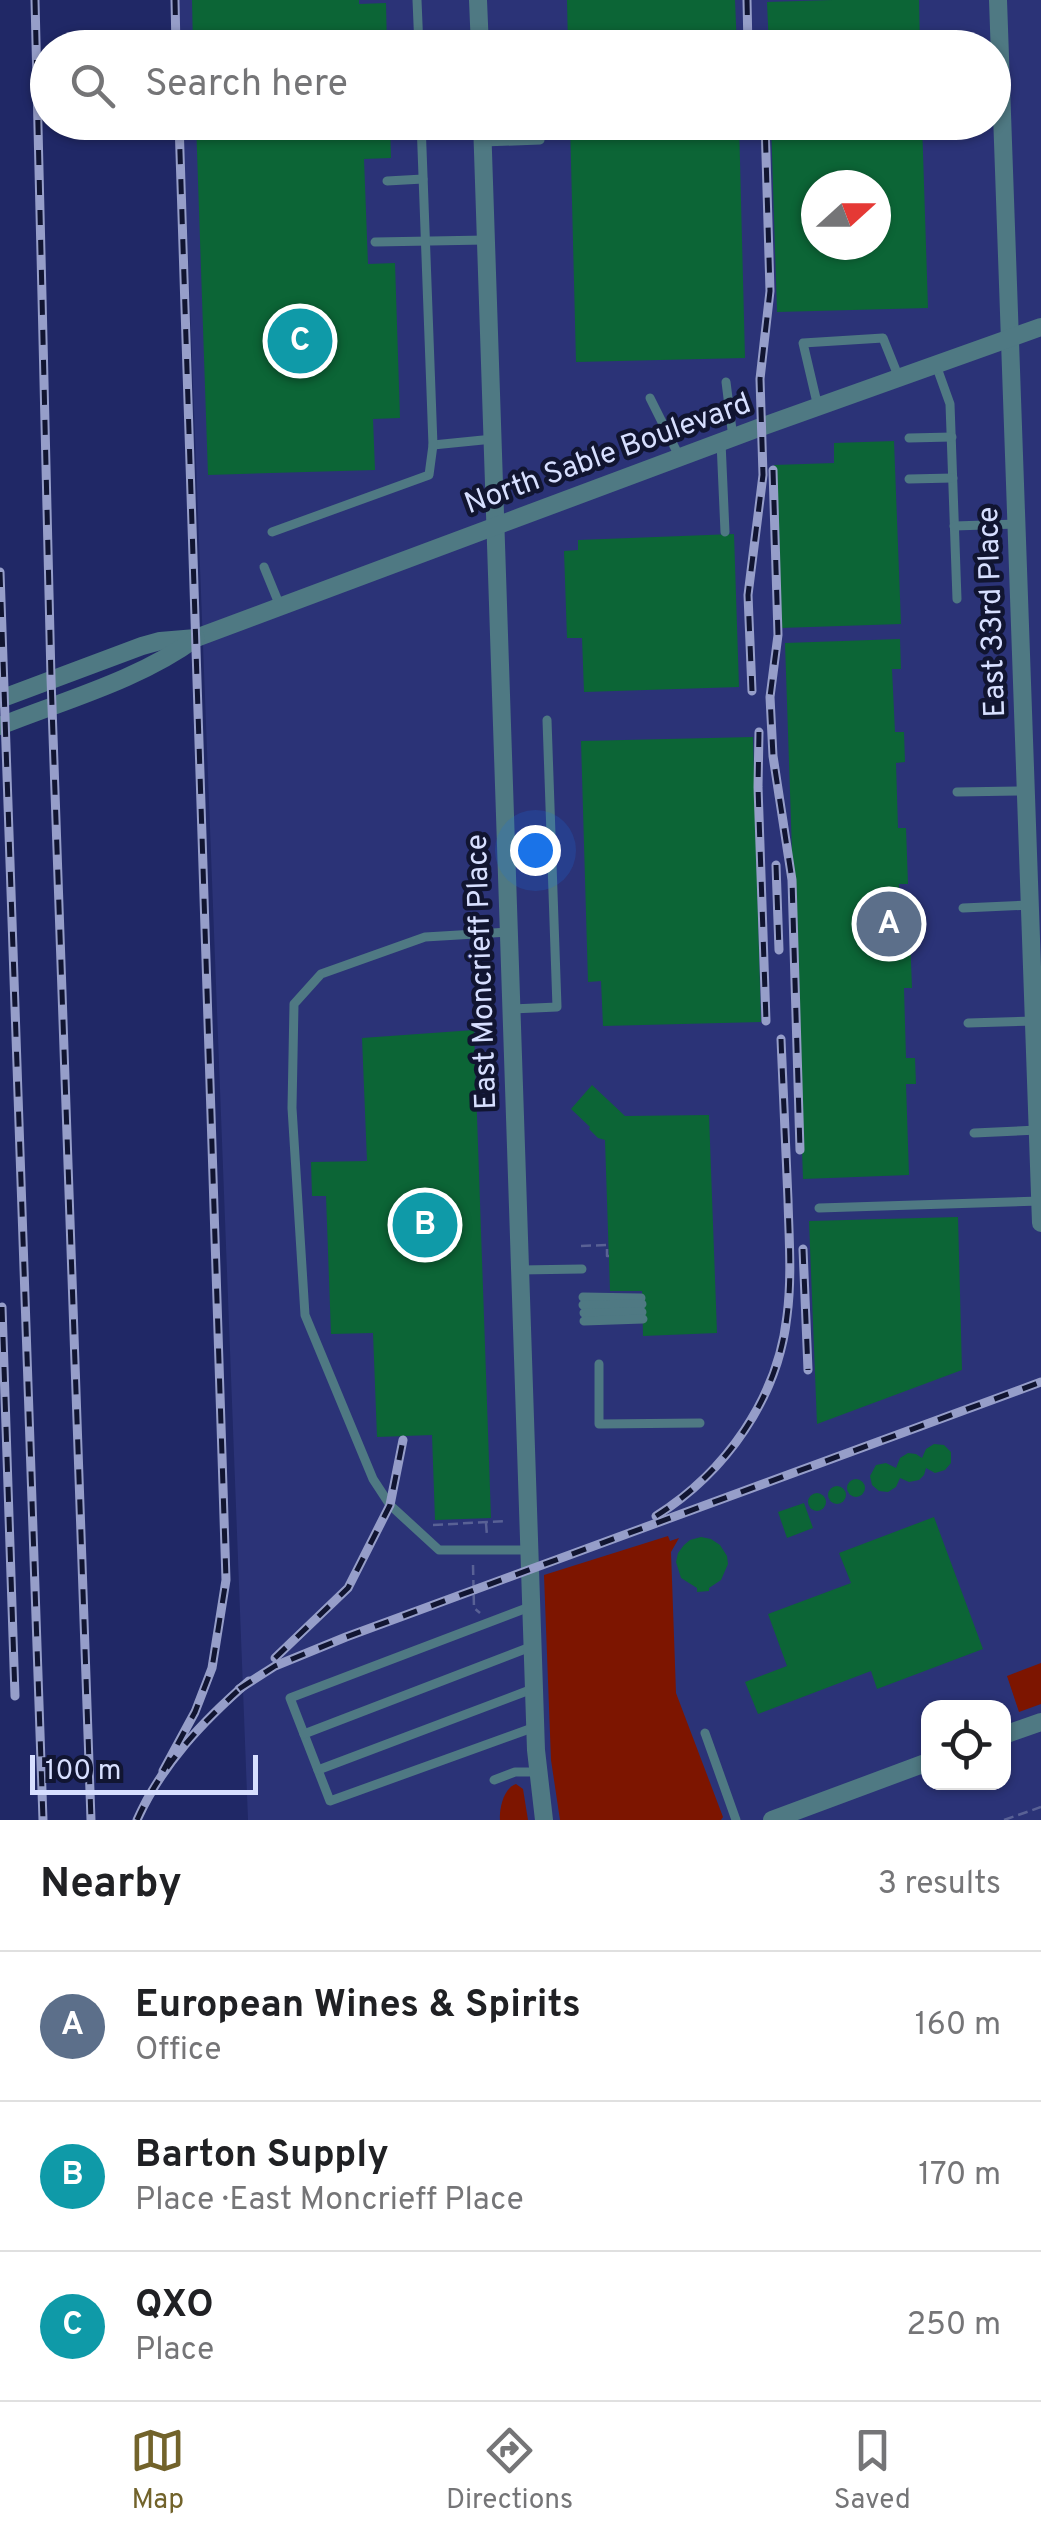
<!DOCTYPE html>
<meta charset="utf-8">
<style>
:root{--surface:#fff;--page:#f6f6f6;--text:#202124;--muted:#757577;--line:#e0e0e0;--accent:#72632b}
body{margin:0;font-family:Overpass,sans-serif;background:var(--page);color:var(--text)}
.controls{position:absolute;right:30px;bottom:30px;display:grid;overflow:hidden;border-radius:20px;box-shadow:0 2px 8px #0004}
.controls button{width:90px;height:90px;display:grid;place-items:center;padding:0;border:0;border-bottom:2px solid var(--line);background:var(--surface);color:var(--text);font:50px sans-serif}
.compass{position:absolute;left:801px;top:170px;width:90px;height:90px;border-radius:50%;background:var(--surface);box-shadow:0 2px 8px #0004;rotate:69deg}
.scale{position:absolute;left:30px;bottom:25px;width:228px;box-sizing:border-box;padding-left:10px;border:5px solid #d7dfff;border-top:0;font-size:28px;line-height:35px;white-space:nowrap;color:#d7dfff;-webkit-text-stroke:8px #111531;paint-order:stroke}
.you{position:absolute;left:535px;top:850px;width:35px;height:35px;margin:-25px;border:8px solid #fff;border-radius:50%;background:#1a73e8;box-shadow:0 0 0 15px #1a73e833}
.badge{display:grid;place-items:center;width:65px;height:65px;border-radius:50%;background:var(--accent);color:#fff;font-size:32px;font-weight:700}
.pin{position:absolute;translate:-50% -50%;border:5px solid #fff;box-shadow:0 2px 10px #0006}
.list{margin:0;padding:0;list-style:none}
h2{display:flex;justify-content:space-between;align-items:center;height:130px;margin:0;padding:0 40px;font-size:42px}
h2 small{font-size:32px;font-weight:400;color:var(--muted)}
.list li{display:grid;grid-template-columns:65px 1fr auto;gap:30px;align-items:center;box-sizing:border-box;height:150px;padding:0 40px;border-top:2px solid var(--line)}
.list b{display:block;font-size:38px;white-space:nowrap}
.list p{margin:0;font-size:32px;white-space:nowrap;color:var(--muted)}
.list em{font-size:32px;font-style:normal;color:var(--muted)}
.icon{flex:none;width:55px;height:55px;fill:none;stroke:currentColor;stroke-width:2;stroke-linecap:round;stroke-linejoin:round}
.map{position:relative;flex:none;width:1041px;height:1820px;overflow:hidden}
.search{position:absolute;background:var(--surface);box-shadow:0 2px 8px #0004;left:30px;right:30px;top:30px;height:110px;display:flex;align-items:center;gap:25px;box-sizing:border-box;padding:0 35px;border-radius:55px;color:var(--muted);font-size:38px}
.sheet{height:580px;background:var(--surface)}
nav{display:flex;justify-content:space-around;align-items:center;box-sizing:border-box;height:140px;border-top:2px solid var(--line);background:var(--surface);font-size:28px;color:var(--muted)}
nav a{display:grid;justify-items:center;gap:5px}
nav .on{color:var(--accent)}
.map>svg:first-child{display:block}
.built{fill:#2b3377;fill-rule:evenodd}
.green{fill:#7d1500}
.building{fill:#0c6536;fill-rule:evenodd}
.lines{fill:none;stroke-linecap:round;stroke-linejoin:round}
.path{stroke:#596195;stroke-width:2.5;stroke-dasharray:10 5;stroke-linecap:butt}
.lane{stroke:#4f7983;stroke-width:9}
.street{stroke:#4f7983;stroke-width:18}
.rail-casing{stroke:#969ec9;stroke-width:9}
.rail{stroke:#111531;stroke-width:5;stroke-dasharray:15;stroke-linecap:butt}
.labels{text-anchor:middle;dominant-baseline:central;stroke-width:9;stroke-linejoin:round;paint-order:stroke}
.street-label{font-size:30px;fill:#d7dfff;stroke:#111531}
</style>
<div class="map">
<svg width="1041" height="1820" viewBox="0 0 1041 1820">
<rect width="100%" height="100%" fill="#202866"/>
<path class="built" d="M178 0H1041V1820H248L183 123 994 122V48L180 47ZM816 185H876V245H816ZM928 1708H1004V1782H928Z"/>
<g class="green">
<path d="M668 1536 670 1541 679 1538 671 1552 676 1693 723 1817 721 1820H560L551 1760 544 1575Z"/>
<path d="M1041 1663V1704L1019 1712 1007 1676Z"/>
<path d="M516 1784 523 1789 528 1820H500C499 1808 504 1788 516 1784Z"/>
</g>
<g class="building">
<path d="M192 0H359V4L386 3 387 48H193Z"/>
<path d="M567 0H735L737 48H568Z"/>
<path d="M832 0H919L920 48H769L767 2Z"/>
<path d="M196 122H390L391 158 364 159 368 264 395 263 400 418 373 419 375 470 208 475Z"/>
<path d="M570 122H739L745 358 576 362Z"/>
<path d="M771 122H922L928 308 777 312ZM816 185H876V245H816Z"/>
<path d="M894 441 901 624 780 628 774 465 834 463V443Z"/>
<path d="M734 534 739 687 584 692 582 638H567L564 551 578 550V540Z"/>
<path d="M900 639 901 669H892L895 732H904L905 762 896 763 898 828H906L908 884H899L901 935H910L912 988H904L906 1058H915L916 1084H906L909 1175 803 1179 785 643Z"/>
<path d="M753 737 761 1022 603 1026 601 981 588 982 581 741Z"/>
<path d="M474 1030 491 1518 435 1520 432 1435 377 1437 373 1333 331 1334 326 1196H312L311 1162 367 1161 362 1038Z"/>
<path d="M592 1085 625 1116 709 1115 717 1333 643 1336 642 1291H610L605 1140 598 1138 589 1129 590 1127 571 1109Z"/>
<path d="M958 1217 962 1370 817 1424 809 1221Z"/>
<path d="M934 1444 944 1445 951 1452V1463L945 1470 935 1473 926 1468 924 1475 919 1480 909 1482 900 1478 896 1487 888 1492 879 1491 872 1485 870 1476 876 1465 886 1463 896 1468 900 1458 908 1453 916 1454 922 1458 926 1449Z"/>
<circle cx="856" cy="1488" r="9"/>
<circle cx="837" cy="1495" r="9"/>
<circle cx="817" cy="1502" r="9"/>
<path d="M804 1503 813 1528 787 1538 778 1512Z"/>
<path d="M934 1517 983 1649 877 1689 871 1671 758 1714 745 1682 787 1666 768 1614 851 1583 839 1553Z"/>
<path d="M701 1537 711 1539 720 1545 727 1556 728 1564 721 1580 709 1588V1591L697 1592V1588L681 1578 676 1562 678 1553 684 1545 690 1540Z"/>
</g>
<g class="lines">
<g class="path">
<path d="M581 1246 607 1245V1256H609"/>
<path d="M486 1523 487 1536"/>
<path d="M433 1525 506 1521"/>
<path d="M473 1565 474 1608 480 1613"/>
<path d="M1004 1820 1041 1807"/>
</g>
<g class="lane">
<path d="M417 0 419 48"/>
<path d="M483 142 540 140"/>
<path d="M387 181 423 179"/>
<path d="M375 242 486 240"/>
<path d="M936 365 950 404 957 599"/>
<path d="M726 382 733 438"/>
<path d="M650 398 680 458"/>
<path d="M818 407 803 343 883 338 899 378"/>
<path d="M909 438 952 437"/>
<path d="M721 442 725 532"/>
<path d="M433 445 493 439"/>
<path d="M909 479 953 478"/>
<path d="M954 526 1017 524"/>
<path d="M272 532 429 475 433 445 421 122"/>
<path d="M264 567 280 606"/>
<path d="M957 792 1024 791"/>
<path d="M506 845 552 843"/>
<path d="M963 908 1030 905"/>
<path d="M509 932 425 937 321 974 294 1004 292 1108 305 1315 373 1479 390 1505 439 1550H530"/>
<path d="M512 1009 557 1007 547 720"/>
<path d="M968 1023 1034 1021"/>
<path d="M974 1133 1038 1130"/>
<path d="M819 1208 1040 1201"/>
<path d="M520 1270 582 1269"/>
<path d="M583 1297 641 1298"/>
<path d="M583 1305 642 1304"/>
<path d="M584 1313 642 1312"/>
<path d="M584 1321 643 1319"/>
<path d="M599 1364V1424L700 1423"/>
<path d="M532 1606 290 1698 330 1801 535 1727"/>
<path d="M705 1733 736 1820"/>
<path d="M304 1734 533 1646"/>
<path d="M318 1770 535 1688"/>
<path d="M494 1780 515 1772H538"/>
</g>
<g class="street">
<path d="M478 0 480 48"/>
<path d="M998 0 1041 1223"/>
<path d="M482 122 536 1750 544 1820"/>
<path d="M0 699 142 646 160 641 196 638 761 427 1041 327"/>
<path d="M0 726C65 700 139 680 196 638"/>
<path d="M1004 1735 1041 1722"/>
<path d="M772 1820 928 1762"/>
</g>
<defs>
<g id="rail">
<path d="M35 0 51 678 91 1820"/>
<path d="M175 0 176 48"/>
<path d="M747 0 748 48"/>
<path d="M773 470 778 635 770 697 773 756 792 880 800 1150"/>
<path d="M0 572 43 1820"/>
<path d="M752 691 748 595 763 475 760 379 770 291 765 122"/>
<path d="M759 732 758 787 766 1021"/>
<path d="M776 865 779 950"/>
<path d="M803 1249 808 1370"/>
<path d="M2 1307 15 1696"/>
<path d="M656 1516C726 1472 778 1398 787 1316 792 1278 789 1239 788 1200 786 1146 783 1093 781 1039"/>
<path d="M275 1658 348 1588 390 1505 403 1440"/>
<path d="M239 1689 275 1666 346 1637 1041 1382"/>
<path d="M163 1771 195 1712 212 1668 226 1580 179 122"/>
<path d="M137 1820C162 1764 203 1721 249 1681"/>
</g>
</defs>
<use href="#rail" class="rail-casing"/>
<use href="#rail" class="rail"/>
</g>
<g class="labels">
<g class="street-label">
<text transform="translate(608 455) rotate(-20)">North Sable Boulevard</text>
<text transform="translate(993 612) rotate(-92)">East 33rd Place</text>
<text transform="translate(483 972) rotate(-92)">East Moncrieff Place</text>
</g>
</g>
</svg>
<div class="controls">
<button><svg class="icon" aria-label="locate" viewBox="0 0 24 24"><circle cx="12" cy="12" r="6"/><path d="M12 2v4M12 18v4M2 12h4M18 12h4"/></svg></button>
</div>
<svg class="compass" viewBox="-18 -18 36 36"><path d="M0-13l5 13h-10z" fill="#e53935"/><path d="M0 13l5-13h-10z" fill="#757577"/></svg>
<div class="scale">100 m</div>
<div class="you"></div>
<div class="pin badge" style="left:889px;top:924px;background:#5c6f8a">A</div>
<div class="pin badge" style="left:425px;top:1225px;background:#0f9aa8">B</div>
<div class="pin badge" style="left:300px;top:341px;background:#0f9aa8">C</div>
<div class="search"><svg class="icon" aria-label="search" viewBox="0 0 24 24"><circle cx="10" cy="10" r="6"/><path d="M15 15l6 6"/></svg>Search here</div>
</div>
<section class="sheet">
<h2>Nearby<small>3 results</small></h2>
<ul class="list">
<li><span class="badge" style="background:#5c6f8a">A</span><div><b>European Wines &amp; Spirits</b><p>Office</p></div><em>160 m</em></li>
<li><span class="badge" style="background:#0f9aa8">B</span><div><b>Barton Supply</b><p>Place · East Moncrieff Place</p></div><em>170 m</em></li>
<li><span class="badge" style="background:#0f9aa8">C</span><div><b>QXO</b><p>Place</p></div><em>250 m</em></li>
</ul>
</section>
<nav>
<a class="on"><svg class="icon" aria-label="map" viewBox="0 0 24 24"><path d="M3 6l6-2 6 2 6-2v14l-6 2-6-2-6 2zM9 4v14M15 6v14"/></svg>Map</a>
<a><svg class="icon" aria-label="directions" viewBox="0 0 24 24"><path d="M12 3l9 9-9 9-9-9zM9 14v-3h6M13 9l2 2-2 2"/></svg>Directions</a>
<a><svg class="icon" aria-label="saved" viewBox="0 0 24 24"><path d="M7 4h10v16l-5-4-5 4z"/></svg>Saved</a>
</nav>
